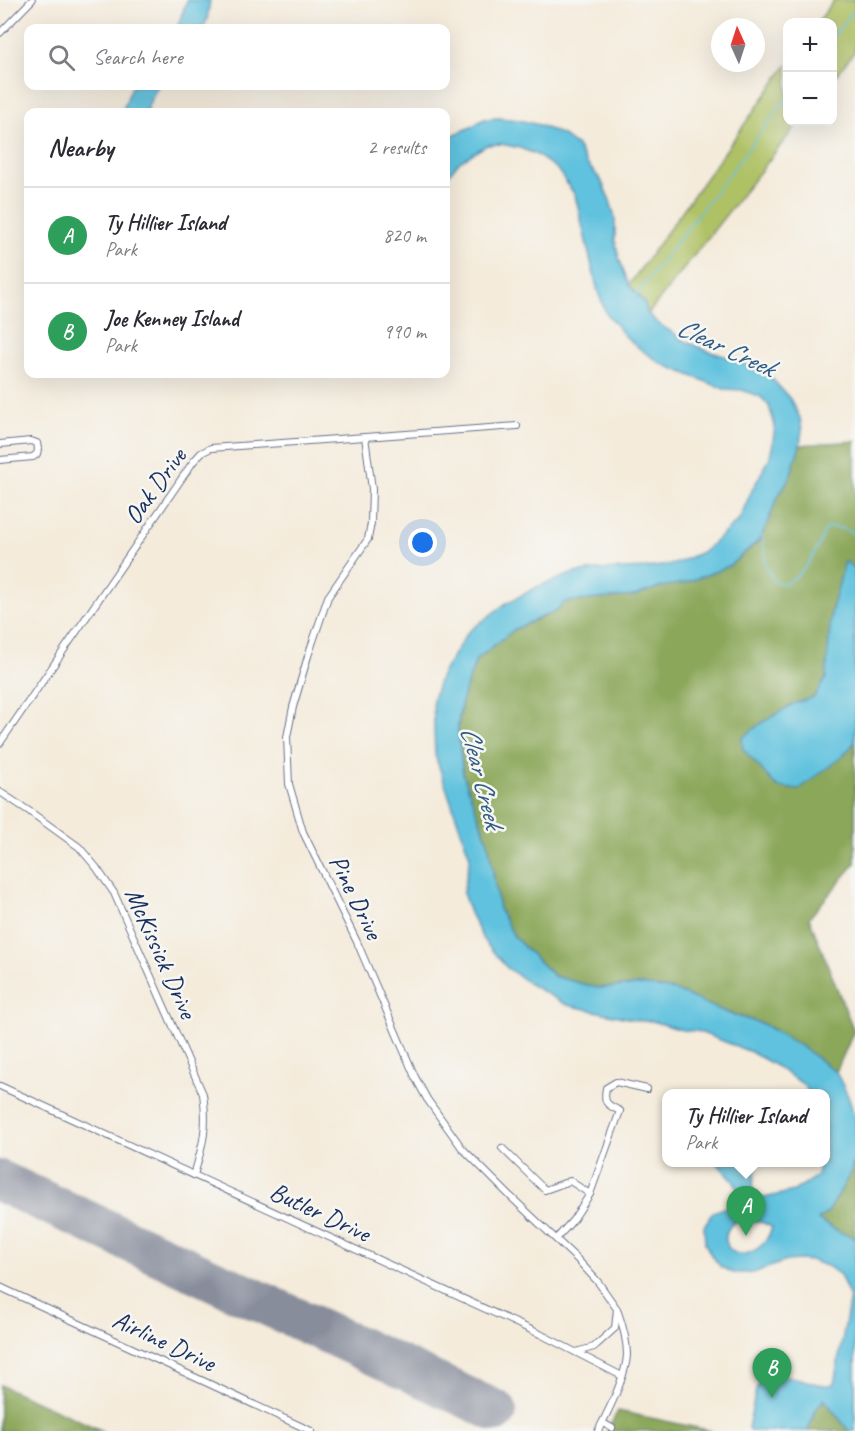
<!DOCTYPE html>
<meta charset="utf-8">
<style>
:root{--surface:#fff;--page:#f2f2f3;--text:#2b2b33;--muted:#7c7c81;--line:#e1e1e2;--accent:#db2777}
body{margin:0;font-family:Caveat,sans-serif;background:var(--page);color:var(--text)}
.controls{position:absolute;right:18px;top:18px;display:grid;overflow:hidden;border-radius:12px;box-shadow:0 6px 24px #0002}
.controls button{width:54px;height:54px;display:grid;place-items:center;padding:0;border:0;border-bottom:2px solid var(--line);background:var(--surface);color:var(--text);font:30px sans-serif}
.compass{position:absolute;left:711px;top:18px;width:54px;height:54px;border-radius:50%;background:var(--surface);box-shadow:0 6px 24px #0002;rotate:357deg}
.you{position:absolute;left:423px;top:543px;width:21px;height:21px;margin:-15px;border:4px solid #fff;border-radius:50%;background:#1a73e8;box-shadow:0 0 0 9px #1a73e833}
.badge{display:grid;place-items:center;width:39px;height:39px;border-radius:50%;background:var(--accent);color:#fff;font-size:20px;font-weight:700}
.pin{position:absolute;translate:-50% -50px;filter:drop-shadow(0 2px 3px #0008)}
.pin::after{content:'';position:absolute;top:32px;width:21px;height:18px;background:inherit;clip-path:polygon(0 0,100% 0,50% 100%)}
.popup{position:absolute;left:662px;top:1089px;width:168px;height:78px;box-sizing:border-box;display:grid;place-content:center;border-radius:12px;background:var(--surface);filter:drop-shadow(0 2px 4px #0005);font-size:20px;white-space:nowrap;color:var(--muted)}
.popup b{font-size:22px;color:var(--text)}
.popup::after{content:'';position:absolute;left:50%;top:100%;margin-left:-12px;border:12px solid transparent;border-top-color:var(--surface)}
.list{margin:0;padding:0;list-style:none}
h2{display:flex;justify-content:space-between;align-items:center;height:78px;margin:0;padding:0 24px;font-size:26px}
h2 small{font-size:20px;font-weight:400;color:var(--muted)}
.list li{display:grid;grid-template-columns:39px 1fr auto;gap:18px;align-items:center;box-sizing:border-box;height:96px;padding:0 24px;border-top:2px solid var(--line)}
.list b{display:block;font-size:22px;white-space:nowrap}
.list p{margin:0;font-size:20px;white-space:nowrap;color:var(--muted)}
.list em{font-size:20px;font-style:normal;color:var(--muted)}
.icon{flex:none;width:33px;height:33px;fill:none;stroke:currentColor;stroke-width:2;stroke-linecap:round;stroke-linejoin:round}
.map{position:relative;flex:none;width:855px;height:1431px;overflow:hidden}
.search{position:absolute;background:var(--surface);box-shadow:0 6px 24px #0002;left:24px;top:24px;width:426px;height:66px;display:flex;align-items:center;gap:15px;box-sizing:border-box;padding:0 21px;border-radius:12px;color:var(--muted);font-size:22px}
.panel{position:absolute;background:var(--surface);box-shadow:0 6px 24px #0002;left:24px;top:108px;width:426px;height:270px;border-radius:12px}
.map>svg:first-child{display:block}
.green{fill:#afc165;stroke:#657862;stroke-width:1.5}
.forest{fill:#8ba75a;stroke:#536b5c;stroke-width:1.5}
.water{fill:#60c2de;stroke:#3e789e;stroke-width:1.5;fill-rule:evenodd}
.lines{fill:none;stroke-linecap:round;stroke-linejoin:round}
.stream{stroke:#60c2de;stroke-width:1.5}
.runway{stroke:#888d9c;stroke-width:42}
.minor-casing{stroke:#67718a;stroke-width:8}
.minor{stroke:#fff;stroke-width:6}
.labels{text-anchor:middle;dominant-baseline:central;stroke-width:5;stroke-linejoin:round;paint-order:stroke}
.street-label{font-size:26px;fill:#1b2f5e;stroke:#f6f6f2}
.water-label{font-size:27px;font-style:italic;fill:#305b84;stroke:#f6f6f2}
</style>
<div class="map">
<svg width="855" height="1431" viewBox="0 0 855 1431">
<rect width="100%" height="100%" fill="#f6f6f2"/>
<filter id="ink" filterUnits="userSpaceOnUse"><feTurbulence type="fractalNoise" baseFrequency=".0167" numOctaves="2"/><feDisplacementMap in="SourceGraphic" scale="12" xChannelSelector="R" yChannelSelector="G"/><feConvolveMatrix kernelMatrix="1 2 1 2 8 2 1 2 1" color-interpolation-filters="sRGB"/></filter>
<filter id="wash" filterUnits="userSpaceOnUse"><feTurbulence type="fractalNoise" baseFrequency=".008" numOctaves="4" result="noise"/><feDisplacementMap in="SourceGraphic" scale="24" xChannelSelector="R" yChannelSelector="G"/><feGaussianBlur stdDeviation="1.35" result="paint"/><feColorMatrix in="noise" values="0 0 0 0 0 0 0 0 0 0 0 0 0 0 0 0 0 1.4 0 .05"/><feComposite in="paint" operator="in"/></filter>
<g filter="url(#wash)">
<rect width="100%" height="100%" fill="#f4ebdb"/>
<g class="green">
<path d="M834 0H855V51L833 79 832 22H818Z"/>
<path d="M787 65 788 122H799L648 314 644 302 629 285Z"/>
</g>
<g class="forest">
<path d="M855 441V864L809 918 854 1031 836 1072 802 1047 763 1024 642 985 598 988 554 976 515 938 499 909 491 865 463 774 458 728 463 696 476 660 515 629 555 612 565 602 634 596 660 587 686 583 729 566 759 541 765 529 778 496 790 477 800 445Z"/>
<path d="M855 1158V1240L852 1236 842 1233 818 1220 829 1211 850 1174Z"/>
<path d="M0 1385 103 1431H0Z"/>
<path d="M824 1399 849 1431H808L815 1411Z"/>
<path d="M618 1411 712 1431H607Z"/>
</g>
<g class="water">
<path d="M187 0H210L207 20 203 28H177Z"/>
<path d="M132 86H158L148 106V112H122Z"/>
<path d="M499 118 519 120 539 125 562 135 577 146 587 164 601 180 609 198 615 217V240L619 258 629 285 644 302 648 314 659 324 685 341 708 351 737 360 768 374 790 399 800 418 802 430 800 445 790 477 778 496 765 529 758 541 729 566 686 583 660 587 634 596 565 602 555 611 515 629 476 660 463 696 459 716 458 728 459 741 463 774 488 842 499 909 515 938 554 976 598 988 642 985 674 990 730 1014 763 1024 802 1047 836 1072 848 1096 855 1118V1159L850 1174 829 1211 818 1220 842 1233 852 1236 855 1240V1431H849L824 1399 815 1411 808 1431H749L748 1428 756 1390 764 1373C776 1374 788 1376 800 1379 811 1382 822 1388 834 1384L850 1298 840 1275 829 1267 813 1261 799 1260 786 1261 753 1273H733L721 1267 711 1255 705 1243 704 1226 713 1212 734 1204 740 1195 735 1183 717 1163H757L753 1185 754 1194 760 1199 794 1191 817 1176 819 1163 825 1162V1094L810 1093 804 1085 771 1063 751 1052 697 1031 682 1030 652 1021H641L567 1005 533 986 506 967 484 941 470 913 463 893 470 857 435 755 433 699 441 675 468 632 505 604 539 586 574 573 596 570 647 568 675 564 704 551 739 520 752 490 769 459 772 448 775 426 769 406 761 397 742 390 724 389 662 364 640 349 625 336 606 313 598 292 575 195 557 169 535 154 520 148 501 144 487 145 475 152 458 163 446 178V138L469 128 484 119ZM745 1218 761 1222 772 1227C768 1239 763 1247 751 1252 723 1264 715 1223 745 1218Z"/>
<path d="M845 561 855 569V742L843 756 798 790 777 787 743 749 742 738 763 722 793 704 814 697 826 678 831 613Z"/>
</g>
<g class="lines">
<g class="stream">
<path d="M832 38 855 9"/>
<path d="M637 294 788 97"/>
<path d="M761 534 763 539 766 567 774 581 784 584C806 574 818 550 826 528 837 526 846 528 855 535"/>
</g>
<path class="runway" d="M0 1181 496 1411"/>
</g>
</g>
<g filter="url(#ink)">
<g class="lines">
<defs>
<g id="minor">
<path d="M0 33 32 0"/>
<path d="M365 437 372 489 371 523 368 539 328 597 308 656 293 707 287 737 289 784 303 832 357 942 415 1077 427 1099 462 1148 510 1196 577 1259 598 1282 617 1309 615 1328 594 1347 576 1352"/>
<path d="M0 444 31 441 37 443 38 449 37 454 33 457 0 460"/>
<path d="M0 743 193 462 201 453 211 448 517 426"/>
<path d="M0 792 29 811 79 847 96 867 114 893 203 1094C208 1126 203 1145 194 1175"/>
<path d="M0 1086 540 1334 622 1376"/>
<path d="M502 1148 545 1190 570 1181 590 1194"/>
<path d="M556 1239 573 1220 590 1194 620 1111C607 1105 603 1103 606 1088L616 1082 647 1089"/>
<path d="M0 1287 311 1431"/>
<path d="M603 1423 612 1428"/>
<path d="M598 1431C608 1412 626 1376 627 1355 627 1340 623 1326 618 1312"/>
</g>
</defs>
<use href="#minor" class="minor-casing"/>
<use href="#minor" class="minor"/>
</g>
</g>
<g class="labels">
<g class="street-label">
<text transform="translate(155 486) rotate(-54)">Oak Drive</text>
<text transform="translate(356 897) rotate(64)">Pine Drive</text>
<text transform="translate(161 953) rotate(66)">McKissick Drive</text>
<text transform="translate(320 1212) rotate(25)">Butler Drive</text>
<text transform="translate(164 1341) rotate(25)">Airline Drive</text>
</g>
<g class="water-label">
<text transform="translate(726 347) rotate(25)">Clear Creek</text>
<text transform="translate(482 777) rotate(76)">Clear Creek</text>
</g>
</g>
</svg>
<div class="controls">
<button>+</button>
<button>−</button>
</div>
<svg class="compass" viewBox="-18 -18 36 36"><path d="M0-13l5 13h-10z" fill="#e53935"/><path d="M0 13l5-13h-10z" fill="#7c7c81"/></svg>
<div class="you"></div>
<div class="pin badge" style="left:746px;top:1236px;background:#2e9e5b">A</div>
<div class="popup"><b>Ty Hillier Island</b>Park</div>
<div class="pin badge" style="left:772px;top:1398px;background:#2e9e5b">B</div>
<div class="search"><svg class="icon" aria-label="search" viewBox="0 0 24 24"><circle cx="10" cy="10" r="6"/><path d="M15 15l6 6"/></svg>Search here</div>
<section class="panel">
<h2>Nearby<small>2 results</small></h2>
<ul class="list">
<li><span class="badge" style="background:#2e9e5b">A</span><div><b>Ty Hillier Island</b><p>Park</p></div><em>820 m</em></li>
<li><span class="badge" style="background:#2e9e5b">B</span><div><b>Joe Kenney Island</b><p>Park</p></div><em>990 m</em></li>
</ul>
</section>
</div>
